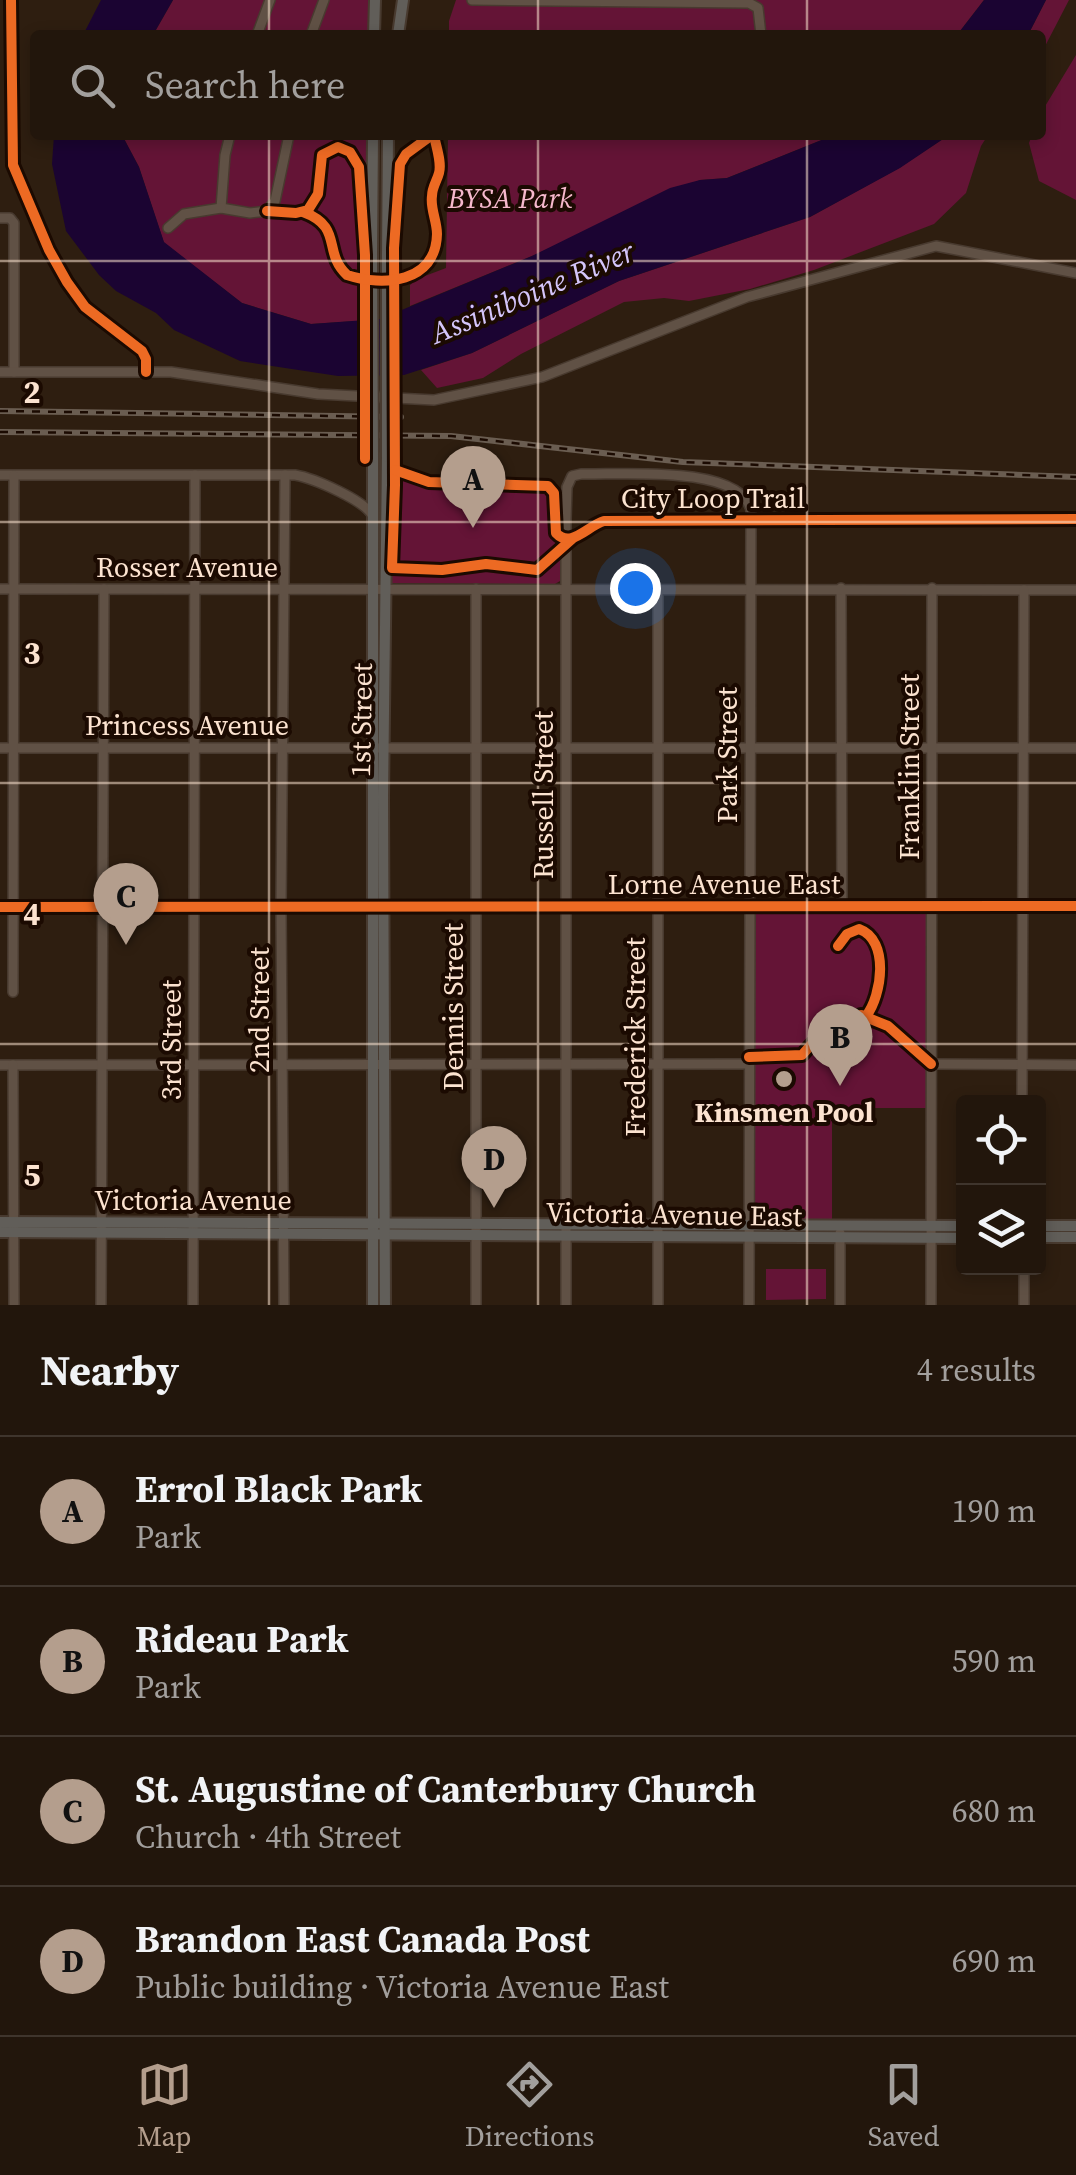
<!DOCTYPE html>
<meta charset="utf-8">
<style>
:root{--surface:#22160c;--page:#2a1f15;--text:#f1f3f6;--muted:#a29f9d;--line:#3f352d;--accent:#b49e8d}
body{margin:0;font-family:"Source Serif 4",serif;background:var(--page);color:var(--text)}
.controls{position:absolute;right:30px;bottom:30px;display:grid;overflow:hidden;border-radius:10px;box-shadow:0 5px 15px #0003}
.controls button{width:90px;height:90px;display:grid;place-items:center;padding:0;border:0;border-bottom:2px solid var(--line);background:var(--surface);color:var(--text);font:50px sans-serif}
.you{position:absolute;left:635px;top:588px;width:35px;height:35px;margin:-25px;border:8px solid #fff;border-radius:50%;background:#1a73e8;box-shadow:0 0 0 15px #1a73e833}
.badge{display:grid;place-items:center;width:65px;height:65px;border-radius:50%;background:var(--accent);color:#111;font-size:32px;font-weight:700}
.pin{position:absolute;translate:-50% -82px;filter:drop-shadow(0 2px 5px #0008)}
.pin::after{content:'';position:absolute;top:52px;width:35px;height:30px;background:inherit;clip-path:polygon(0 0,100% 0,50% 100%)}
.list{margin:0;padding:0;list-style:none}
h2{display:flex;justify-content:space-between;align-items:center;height:130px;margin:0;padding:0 40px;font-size:42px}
h2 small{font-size:32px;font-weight:400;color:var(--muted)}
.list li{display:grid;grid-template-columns:65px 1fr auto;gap:30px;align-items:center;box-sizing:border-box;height:150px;padding:0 40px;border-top:2px solid var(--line)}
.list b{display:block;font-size:38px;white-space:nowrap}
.list p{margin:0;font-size:32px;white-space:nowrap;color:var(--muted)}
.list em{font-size:32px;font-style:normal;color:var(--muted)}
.icon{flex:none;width:55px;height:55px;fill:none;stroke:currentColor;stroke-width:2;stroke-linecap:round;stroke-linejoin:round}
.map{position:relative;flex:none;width:1076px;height:1305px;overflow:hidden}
.search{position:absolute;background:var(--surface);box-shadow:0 5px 15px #0003;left:30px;right:30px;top:30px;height:110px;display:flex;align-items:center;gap:25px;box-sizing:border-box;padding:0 35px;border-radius:10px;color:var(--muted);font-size:38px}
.sheet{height:730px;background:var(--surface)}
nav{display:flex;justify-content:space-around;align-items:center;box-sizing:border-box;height:140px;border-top:2px solid var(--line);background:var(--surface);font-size:28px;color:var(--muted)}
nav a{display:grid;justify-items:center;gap:5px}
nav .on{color:var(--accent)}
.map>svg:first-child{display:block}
.green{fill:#641436}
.water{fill:#1b0432}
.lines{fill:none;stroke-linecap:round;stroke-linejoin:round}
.minor-casing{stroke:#483a2f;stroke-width:12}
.major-casing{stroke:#483a2f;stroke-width:14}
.minor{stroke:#605145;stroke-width:9}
.major{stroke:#615e59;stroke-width:10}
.rail-casing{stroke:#6a5d51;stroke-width:6}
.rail{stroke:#1b0a01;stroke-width:2.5;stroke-dasharray:8;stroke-linecap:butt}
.major-bridge-casing{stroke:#483a2f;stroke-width:14;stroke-linecap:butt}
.major-bridge{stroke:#615e59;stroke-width:10}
.cycleway-casing{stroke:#1b0a01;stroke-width:16}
.cycleway{stroke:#ed6a23;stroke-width:10}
.grid{fill:none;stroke:#fce3d0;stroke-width:2.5;stroke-opacity:0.55}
.poi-dot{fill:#b49e8d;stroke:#1b0a01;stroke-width:4}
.labels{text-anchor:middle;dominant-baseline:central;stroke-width:8;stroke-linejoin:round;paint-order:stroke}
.park-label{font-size:28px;font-style:italic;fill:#f6b8cc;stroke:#1b0a01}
.street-label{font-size:28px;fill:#fce3d0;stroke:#1b0a01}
.poi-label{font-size:28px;font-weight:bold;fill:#fce3d0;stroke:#1b0a01}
.water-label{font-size:30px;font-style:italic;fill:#d4c5fa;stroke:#1b0a01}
.grid-label{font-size:32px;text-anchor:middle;font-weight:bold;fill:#fce3d0;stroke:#1b0a01;stroke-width:8;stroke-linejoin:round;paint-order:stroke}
</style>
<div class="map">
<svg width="1076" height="1305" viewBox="0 0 1076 1305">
<rect width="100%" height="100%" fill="#2e1e10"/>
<g class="green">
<path d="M173 0H372V35H153Z"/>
<path d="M456 0H984L957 35H449V21Z"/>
<path d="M1046 0H1069L1041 54V35H1028Z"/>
<path d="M1076 55V200L1039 181 1029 143 1032 135H1041V113Z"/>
<path d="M122 135H371V320L311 324 242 303 164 243 139 167Z"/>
<path d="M448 135H834L727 178 700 180 532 256 410 306V285L417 279 446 268Z"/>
<path d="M949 135H988L981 146 966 193 934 224 814 270 750 289 689 301 664 298 624 302 521 354 483 378 437 388 421 370 472 353 619 281 810 217 899 168Z"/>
<path d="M399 473 428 484 548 488 553 498 554 532 563 542 560 581 555 584 392 583 394 501Z"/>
<path d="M750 906H931L932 1108H859L832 1118V1219L750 1227Z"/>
<path d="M766 1269H826V1299L766 1300Z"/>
</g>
<g class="water">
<path d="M101 0H173L153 35H83Z"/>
<path d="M984 0H1046L1028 35H957Z"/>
<path d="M54 135H122L139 167 164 242 242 303 311 324 380 319 532 256 670 188 700 180 727 178 834 135H949L900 168 810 217 619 281 472 353 404 375 338 376 240 361 174 330 156 313 116 291 99 275 66 231 52 164Z"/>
</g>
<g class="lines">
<defs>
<g id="minor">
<path d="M472 0 749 3 758 8 761 35"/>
<path d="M257 35 270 0"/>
<path d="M311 35 324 0"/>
<path d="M230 135 225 155 221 208 250 213 267 211 275 201 289 135"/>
<path d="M0 218H10L14 223V372"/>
<path d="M168 228 184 214 221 208"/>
<path d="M0 372H171L318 394 434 400 542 377 747 297 936 246 1076 273"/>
<path d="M0 475H295C313 478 367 501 373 517"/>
<path d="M841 588 842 906"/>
<path d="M0 589 1076 590"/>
<path d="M476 589V1305"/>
<path d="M658 589V1305"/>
<path d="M0 748H1076"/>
<path d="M0 907 1076 906"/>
<path d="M13 992 14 476"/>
<path d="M931 1064 1076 1065"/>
<path d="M0 1065 749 1064"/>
<path d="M13 1065 14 1305"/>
<path d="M1022 1102 1024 590"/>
<path d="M840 1233V1305"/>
<path d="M101 1305 104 589"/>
<path d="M193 1305 195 475"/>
<path d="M284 1305 281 907 285 475"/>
<path d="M566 1305V520L567 487 572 476 581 474C621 475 739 464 751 510L749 1305"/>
<path d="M931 1305 932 588"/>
<path d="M1024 1305V1268"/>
</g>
<g id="major">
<path d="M374 35 375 0"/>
<path d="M398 35 403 0"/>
<path d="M387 254 388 135"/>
<path d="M372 255 373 135"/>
<path d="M373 458V1305"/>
<path d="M0 1222 964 1226"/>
<path d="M1038 1226H1076"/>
<path d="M0 1232 964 1238"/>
<path d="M1038 1237H1076"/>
<path d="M385 1305 383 797 387 457"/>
</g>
</defs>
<use href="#minor" class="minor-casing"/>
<use href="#major" class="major-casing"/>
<use href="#minor" class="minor"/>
<use href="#major" class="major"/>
<defs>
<g id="rail">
<path d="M0 411 401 417"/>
<path d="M0 432 451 436 683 462 1076 477"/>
</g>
</defs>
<use href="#rail" class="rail-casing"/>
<use href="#rail" class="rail"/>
<defs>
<g id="major-bridge">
<path d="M372 255 373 458"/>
<path d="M387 457V254"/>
</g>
</defs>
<use href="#major-bridge" class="major-bridge-casing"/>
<use href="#major-bridge" class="major-bridge"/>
<defs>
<g id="cycleway">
<path d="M11 0 13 165 49 250 67 282 85 307 142 351 146 359V372"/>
<path d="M432 135 406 154 400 164 394 248 395 485 392 568 442 570 486 564 537 570 572 539"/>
<path d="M267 211 296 213 308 210 318 194 322 155 338 147 350 152 359 167 365 255V459"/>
<path d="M303 212C344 227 322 252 347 275 383 287 436 283 437 234 437 221 430 208 432 196 432 187 437 181 439 173 442 162 436 147 434 135"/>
<path d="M395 470 429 482 548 486 554 493 556 533C571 549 587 526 604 521L1076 519"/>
<path d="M0 907 1076 906"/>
<path d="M838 946 847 934 859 929C890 940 882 996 866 1016"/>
<path d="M749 1057 802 1055 827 1027 861 1015 888 1026 931 1064"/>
</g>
</defs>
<use href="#cycleway" class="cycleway-casing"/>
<use href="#cycleway" class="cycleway"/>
</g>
<path class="grid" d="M269 0V35M538 0V35M807 0V35M269 135V1305M538 135V1305M807 135V1305M0 261H1076M0 522H1076M0 783H1076M0 1044H1076"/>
<circle class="poi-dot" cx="784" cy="1079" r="10"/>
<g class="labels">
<g class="park-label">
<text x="510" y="198">BYSA Park</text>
</g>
<g class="street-label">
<text x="713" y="498">City Loop Trail</text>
<text x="187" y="567">Rosser Avenue</text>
<text transform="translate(361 720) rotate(-89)">1st Street</text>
<text x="187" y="725">Princess Avenue</text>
<text transform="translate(727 755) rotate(-90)">Park Street</text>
<text transform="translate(909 767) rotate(-90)">Franklin Street</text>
<text transform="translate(543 795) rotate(-90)">Russell Street</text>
<text x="724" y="884">Lorne Avenue East</text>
<text transform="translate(453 1007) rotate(-90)">Dennis Street</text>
<text transform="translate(259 1010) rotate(-90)">2nd Street</text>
<text transform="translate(635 1037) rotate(-90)">Frederick Street</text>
<text transform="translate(171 1040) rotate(-90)">3rd Street</text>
<text x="193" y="1200">Victoria Avenue</text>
<text transform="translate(674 1214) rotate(1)">Victoria Avenue East</text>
</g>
<g class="poi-label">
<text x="784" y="1112">Kinsmen Pool</text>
</g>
<g class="water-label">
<text transform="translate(532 292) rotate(-23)">Assiniboine River</text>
</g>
</g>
<g class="grid-label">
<text x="32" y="403">2</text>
<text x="32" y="664">3</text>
<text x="32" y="925">4</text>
<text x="32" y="1186">5</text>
</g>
</svg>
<div class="controls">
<button><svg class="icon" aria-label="locate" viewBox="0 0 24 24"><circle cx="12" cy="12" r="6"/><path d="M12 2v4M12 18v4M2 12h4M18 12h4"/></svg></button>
<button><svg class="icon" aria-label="layers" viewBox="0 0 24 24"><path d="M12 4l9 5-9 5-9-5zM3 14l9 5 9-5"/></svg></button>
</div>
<div class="you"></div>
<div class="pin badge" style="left:473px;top:528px">A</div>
<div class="pin badge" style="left:840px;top:1086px">B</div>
<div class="pin badge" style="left:126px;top:945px">C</div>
<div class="pin badge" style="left:494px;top:1208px">D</div>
<div class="search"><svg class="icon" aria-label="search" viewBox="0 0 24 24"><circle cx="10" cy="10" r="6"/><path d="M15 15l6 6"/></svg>Search here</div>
</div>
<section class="sheet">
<h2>Nearby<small>4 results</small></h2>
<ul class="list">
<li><span class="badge">A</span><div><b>Errol Black Park</b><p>Park</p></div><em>190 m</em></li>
<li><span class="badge">B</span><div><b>Rideau Park</b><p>Park</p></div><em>590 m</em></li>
<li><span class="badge">C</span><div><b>St. Augustine of Canterbury Church</b><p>Church · 4th Street</p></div><em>680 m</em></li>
<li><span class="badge">D</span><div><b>Brandon East Canada Post</b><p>Public building · Victoria Avenue East</p></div><em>690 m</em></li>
</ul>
</section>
<nav>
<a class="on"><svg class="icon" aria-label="map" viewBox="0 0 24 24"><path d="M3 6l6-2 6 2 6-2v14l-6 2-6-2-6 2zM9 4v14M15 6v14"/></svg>Map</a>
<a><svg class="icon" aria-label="directions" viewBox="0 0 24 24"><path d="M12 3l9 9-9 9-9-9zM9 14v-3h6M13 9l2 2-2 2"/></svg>Directions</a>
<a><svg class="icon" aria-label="saved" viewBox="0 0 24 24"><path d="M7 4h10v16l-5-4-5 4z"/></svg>Saved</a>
</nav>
